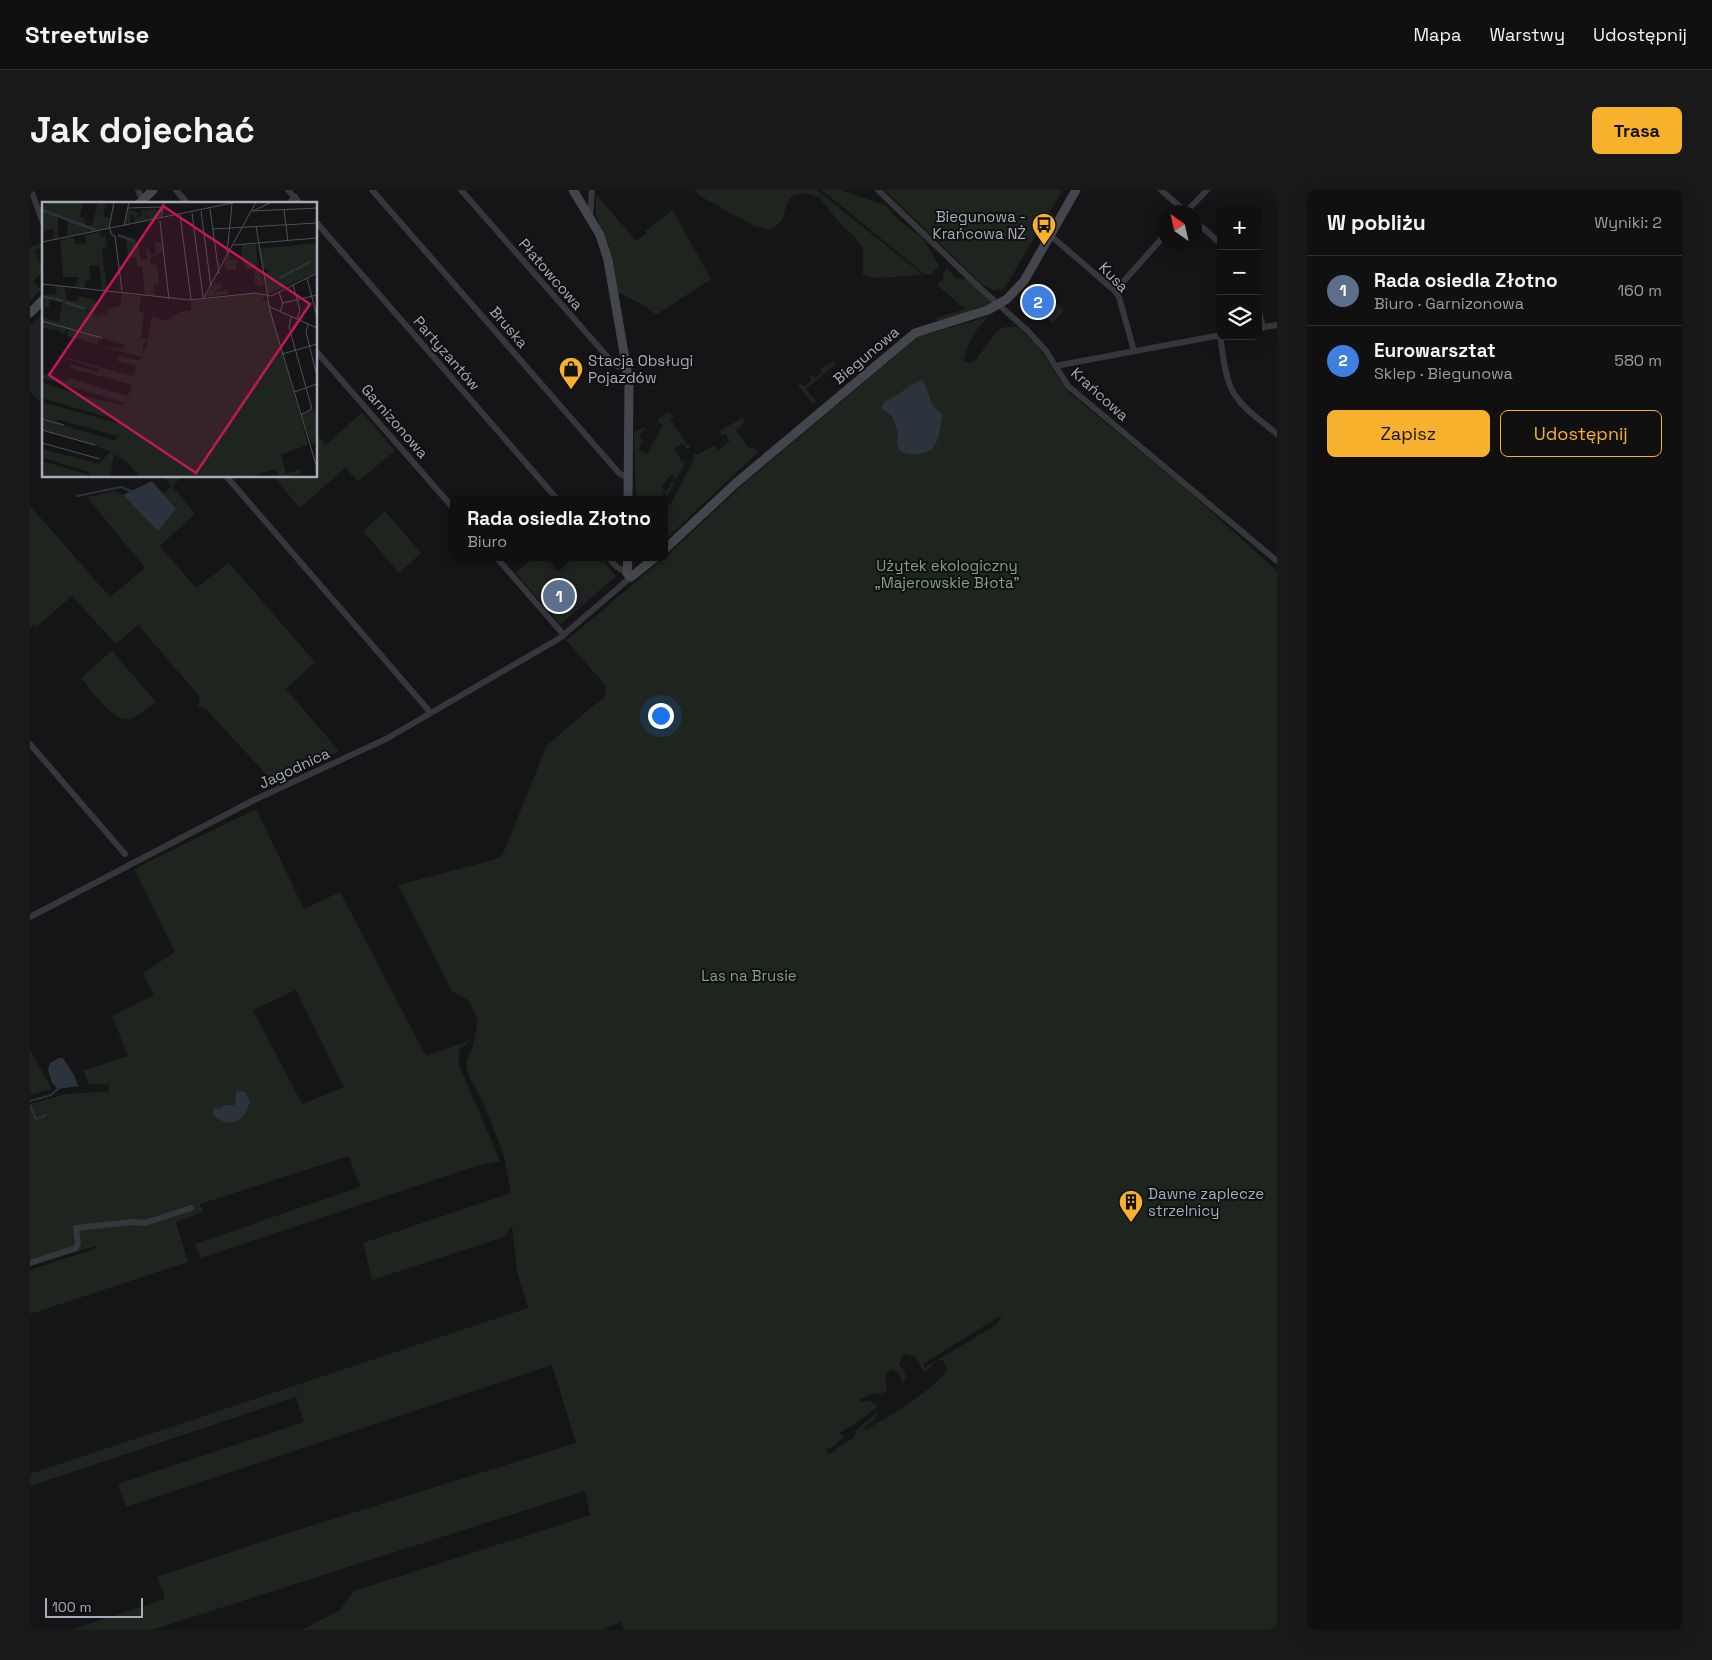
<!DOCTYPE html>
<html lang="pl">
<meta charset="utf-8">
<style>
:root{--surface:#101011;--page:#19191a;--text:#f1f3f6;--muted:#9c9d9f;--line:#303031;--accent:#f8b12c}
body{margin:0;font-family:"Space Grotesk",sans-serif;background:var(--page);color:var(--text)}
.controls{position:absolute;right:15px;top:15px;display:grid;overflow:hidden;border-radius:8px;box-shadow:0 5px 20px #0002}
.controls button{width:45px;height:45px;display:grid;place-items:center;padding:0;border:0;border-bottom:1px solid var(--line);background:var(--surface);color:var(--text);font:25px sans-serif}
.compass{position:absolute;left:1127px;top:15px;width:45px;height:45px;border-radius:50%;background:var(--surface);box-shadow:0 5px 20px #0002;rotate:326deg}
.scale{position:absolute;left:15px;bottom:12px;width:98px;box-sizing:border-box;padding-left:5px;border:2px solid #a7acb8;border-top:0;font-size:14px;line-height:18px;white-space:nowrap;color:#a7acb8;-webkit-text-stroke:4px #101012;paint-order:stroke}
.you{position:absolute;left:630px;top:525px;width:18px;height:18px;margin:-12px;border:4px solid #fff;border-radius:50%;background:#1a73e8;box-shadow:0 0 0 8px #1a73e833}
.badge{display:grid;place-items:center;width:32px;height:32px;border-radius:50%;background:var(--accent);color:#fff;font-size:16px;font-weight:700}
.pin{position:absolute;translate:-50% -50%;border:2px solid #fff;box-shadow:0 1px 5px #0006}
.popup{position:absolute;left:420px;top:306px;width:218px;height:65px;box-sizing:border-box;display:grid;place-content:center;border-radius:8px;background:var(--surface);filter:drop-shadow(0 1px 4px #0005);font-size:16px;white-space:nowrap;color:var(--muted)}
.popup b{font-size:19px;color:var(--text)}
.popup::after{content:'';position:absolute;left:50%;top:100%;margin-left:-10px;border:10px solid transparent;border-top-color:var(--surface)}
.list{margin:0;padding:0;list-style:none}
h2{display:flex;justify-content:space-between;align-items:center;height:65px;margin:0;padding:0 20px;font-size:21px}
h2 small{font-size:16px;font-weight:400;color:var(--muted)}
.list li{display:grid;grid-template-columns:32px 1fr auto;gap:15px;align-items:center;box-sizing:border-box;height:70px;padding:0 20px;border-top:1px solid var(--line)}
.list b{display:block;font-size:19px;white-space:nowrap}
.list p{margin:0;font-size:16px;white-space:nowrap;color:var(--muted)}
.list em{font-size:16px;font-style:normal;color:var(--muted)}
.actions{display:flex;gap:10px;padding:15px 20px}
.actions a{flex:1;padding:11px 0;border:1px solid var(--accent);border-radius:8px;text-align:center;font-size:18px;color:var(--accent)}
.actions .main{background:var(--accent);color:#111}
.icon{flex:none;width:28px;height:28px;fill:none;stroke:currentColor;stroke-width:2;stroke-linecap:round;stroke-linejoin:round}
.map{position:relative;flex:none;width:1247px;height:1440px;overflow:hidden;border-radius:8px}
header{display:flex;align-items:center;gap:30px;box-sizing:border-box;height:70px;padding:0 25px;background:var(--surface);border-bottom:1px solid var(--line)}
header strong{font-size:24px}
nav{display:flex;gap:28px;margin-inline-start:auto;font-size:18px}
.intro{display:flex;align-items:center;justify-content:space-between;box-sizing:border-box;height:120px;padding:0 30px}
h1{margin:0;font-size:35px}
.button{padding:12px 22px;border-radius:8px;background:var(--accent);color:#111;font-size:18px;font-weight:700}
main{display:flex;gap:30px;padding:0 30px}
aside{flex:1;background:var(--surface);border-radius:8px;box-shadow:0 5px 20px #0002}
.map>svg:first-child{display:block}
.built{fill:#212124}
.green{fill:#1d251e;fill-rule:evenodd}
.water{fill:#2b343c}
.lines{fill:none;stroke-linecap:round;stroke-linejoin:round}
.stream{stroke:#2b343c;stroke-width:2}
.street{stroke:#36373c;stroke-width:6}
.secondary{stroke:#44464d;stroke-width:9}
.labels{text-anchor:middle;dominant-baseline:central;stroke-width:4;stroke-linejoin:round;paint-order:stroke}
.poi-label{font-size:15px;fill:#a7acb8;stroke:#101012;text-anchor:start}
.street-label{font-size:15px;fill:#a7acb8;stroke:#101012}
.park-label{font-size:15px;fill:#7da47f;stroke:#101012}
.inset-river{fill:none;stroke:#2b343c;stroke-width:2.5}
.inset-road{fill:none;stroke:#4f5157;stroke-width:1}
.view{fill:#c2185b;fill-opacity:0.15;stroke:#c2185b;stroke-width:2.5}
.inset-edge{fill:none;stroke:#a7acb8;stroke-width:2.5}
</style>
<header>
<strong>Streetwise</strong>
<nav><a>Mapa</a><a>Warstwy</a><a>Udostępnij</a></nav>
</header>
<div class="intro"><h1>Jak dojechać</h1><a class="button">Trasa</a></div>
<main>
<div class="map">
<svg width="1247" height="1440" viewBox="0 0 1247 1440">
<rect width="100%" height="100%" fill="#151517"/>
<g class="built">
<path d="M1004 93 1034 120 1023 133 996 108Z"/>
<path d="M14 123V217L0 201V136Z"/>
<path d="M504 367H570L586 386 531 434 486 383Z"/>
</g>
<g class="green">
<path d="M664 0H787L893 85 843 88 833 85V58L822 44 813 37 789 7 772 3 764 5 759 10 756 16 752 31 740 40 724 36 670 6Z"/>
<path d="M792 0H811L857 16 865 27 893 48 909 76 900 85 894 84Z"/>
<path d="M855 0H1033L974 99 963 100 952 94Z"/>
<path d="M566 4 606 51 617 43 615 41 637 25 642 19 681 89 626 125 615 116 588 102 578 53 566 26Z"/>
<path d="M13 52 14 57 5 60 8 72 14 70V80L11 81V83L3 92 11 99 0 111V57Z"/>
<path d="M917 78 925 88 937 89 961 112 959 116 908 132 905 128 935 119 907 95 914 88 912 85Z"/>
<path d="M960 126C946 136 937 155 934 171L940 173 945 171 967 141 975 137H988L1007 155 1037 201 1156 299 1247 381V1440H594L591 1432 571 1440H272L310 1420 324 1401 560 1325 555 1301 122 1440H41L135 1409 127 1387 239 1349 546 1253 522 1175 96 1317 88 1294 274 1232 266 1207 0 1296V1284L498 1118 487 1082 482 1036 474 1047 342 1090 333 1053 481 1003 473 963 454 915 439 886 436 874 443 855 448 831 439 811 422 801 368 695 467 669 473 664 517 555 575 506 576 496 536 450 542 446 634 368 717 291 888 147ZM972 1125 967 1134 894 1178 893 1175 899 1170ZM874 1164C885 1164 889 1171 892 1180L895 1182C902 1178 904 1169 913 1170L917 1179C906 1200 857 1227 837 1239H833L846 1228 847 1223 833 1234 826 1241 824 1247 808 1257 799 1265 796 1260 803 1257 813 1248V1245L809 1244 841 1222 843 1219H846L847 1216 840 1210 831 1212 829 1210 843 1203 848 1204 856 1202 857 1198 855 1189 856 1184 862 1179 868 1182 873 1193C879 1186 874 1181 869 1174Z"/>
<path d="M803 171 806 174 776 199 786 211 783 214 769 197V194L771 192 774 196 781 191 779 187 782 185 785 188 792 183 790 179Z"/>
<path d="M332 222 365 261 328 291 315 278 270 318 243 286H286V245L296 255Z"/>
<path d="M638 223 642 224 644 227 640 229 657 255 661 253 659 258H656L652 253 644 259 652 272 657 270 646 290 643 289 644 286 641 284 632 297 636 302 642 291 645 292 638 305 634 303 630 310H606L604 242 615 238 617 242 613 240 609 248 613 250 608 260 617 264 633 235 627 232 628 229Z"/>
<path d="M713 227 714 233 706 240 720 259 724 257 728 262 634 351V313L640 315 664 269 663 264 665 263 667 265 684 255 688 260 700 251 695 244 691 246 690 241Z"/>
<path d="M134 286H153L142 296 165 324 130 356 166 398 199 373 285 472 256 499 309 561 244 593 177 520 168 516 170 507 108 435 86 454 42 406 6 437 4 434 0 438V318H2L80 407 115 378 57 307 86 301 93 305 128 341 146 319 133 304 141 296Z"/>
<path d="M355 321 391 363 369 383 333 341Z"/>
<path d="M504 367H513C511 376 516 378 512 390L516 396 505 405 486 383Z"/>
<path d="M528 367H570L586 386 560 408 536 379 539 375 536 371 532 375Z"/>
<path d="M513 400 531 420 537 416 542 422 556 410 557 411 531 434 506 406Z"/>
<path d="M82 461 126 512C118 517 109 526 100 529 84 533 60 499 51 488Z"/>
<path d="M226 619 274 719 310 702 396 866 441 850 429 860V875L470 971 446 976 171 1068 165 1054 330 997 319 966 170 1014 173 1022 146 1032 158 1072 0 1124V1080L67 1058 66 1056 0 1076V914L36 904 79 901V895L59 894 53 881 98 866 82 826 124 805 113 783 145 762 104 679ZM266 800 314 897 272 914 223 820Z"/>
<path d="M0 860 22 899 0 905Z"/>
</g>
<g class="water">
<path d="M892 190 894 192 903 216 913 225C908 244 911 262 887 264 880 265 875 264 869 260L867 252 868 243 862 226 851 218 855 211C869 207 879 193 892 190Z"/>
<path d="M122 291 146 319 128 341 93 305Z"/>
<path d="M29 868H33C39 877 46 886 48 896L28 899 22 893 18 879 20 873Z"/>
<path d="M206 901 215 902 220 911C215 932 200 940 183 925L184 918 189 919 194 915C213 916 203 913 206 901Z"/>
</g>
<g class="lines">
<g class="stream">
<path d="M47 306 91 297 101 301"/>
<path d="M0 911 21 905 28 899"/>
<path d="M0 915 6 929 16 925"/>
</g>
<g class="street">
<path d="M1 0 14 35"/>
<path d="M108 0 112 10"/>
<path d="M146 0 158 14"/>
<path d="M258 0 271 14"/>
<path d="M342 0 589 283 599 289"/>
<path d="M431 0 582 172 587 176 597 180"/>
<path d="M848 0 950 98 998 141 1016 161 1038 196 1247 371"/>
<path d="M1131 0 1156 22"/>
<path d="M258 14 265 7"/>
<path d="M1156 22 1177 0"/>
<path d="M560 27 562 0"/>
<path d="M1164 30 1191 54"/>
<path d="M286 32 528 310"/>
<path d="M1020 45 1085 101 1089 107 1104 161"/>
<path d="M1085 101 1134 46"/>
<path d="M1228 117 1233 138"/>
<path d="M1228 138 1247 135"/>
<path d="M1190 146C1193 163 1194 184 1202 200 1211 218 1232 231 1247 244"/>
<path d="M286 161 424 319"/>
<path d="M1025 176 1191 145"/>
<path d="M196 286 400 522"/>
<path d="M466 367 534 445"/>
<path d="M578 367 587 377 597 383"/>
<path d="M0 554 95 664"/>
<path d="M0 727 224 610 356 549 530 448 601 387"/>
<path d="M0 1073 46 1058 48 1053 46 1038 103 1032 115 1033 161 1018"/>
</g>
<g class="secondary">
<path d="M543 0 570 45 578 70 599 192 598 310"/>
<path d="M109 14 123 0"/>
<path d="M0 123 14 109"/>
<path d="M634 360 706 293 885 143 958 120 977 109 994 91 1046 0"/>
<path d="M598 367 597 383 601 387 626 367"/>
</g>
</g>
<defs>
<symbol id="bus-pin" viewBox="-11 -11 22 30"><path d="M0 17L-7.5 6A9.5 9.5 0 1 1 7.5 6Z" fill="#f8b12c" stroke="#101012"/><path d="M-5-6H5V4H4V6H2V4H-2V6H-4V4H-5ZM-3.5-4V0h7V-4ZM-3.5 1.2v1.5H-2V1.2ZM2 1.2v1.5H3.5V1.2Z" fill="#111"/></symbol>
<symbol id="shop-pin" viewBox="-11 -11 22 30"><path d="M0 17L-7.5 6A9.5 9.5 0 1 1 7.5 6Z" fill="#f8b12c" stroke="#101012"/><path d="M-5-2.5h2.3a2.7 3.5 0 0 1 5.4 0H5L5.5 6h-11ZM-1.5-2.5h3a1.5 2.3 0 0 0-3 0Z" fill="#111"/></symbol>
<symbol id="building-pin" viewBox="-11 -11 22 30"><path d="M0 17L-7.5 6A9.5 9.5 0 1 1 7.5 6Z" fill="#f8b12c" stroke="#101012"/><path d="M-4-6H4V6H1V3H-1V6H-4ZM-2.5-4.3h1.7v1.8h-1.7ZM.8-4.3h1.7v1.8H.8ZM-2.5-1h1.7V.8h-1.7ZM.8-1h1.7V.8H.8Z" fill="#111"/></symbol>
</defs>
<g fill-rule="evenodd">
<use href="#bus-pin" x="1000" y="21" width="28" height="38"/>
<use href="#shop-pin" x="527" y="165" width="28" height="38"/>
<use href="#building-pin" x="1087" y="998" width="28" height="38"/>
</g>
<g class="labels">
<g class="poi-label">
<text x="996" y="26" text-anchor="end">Biegunowa -<tspan x="996" dy="17">Krańcowa NŻ</tspan></text>
<text x="558" y="170">Stacja Obsługi<tspan x="558" dy="17">Pojazdów</tspan></text>
<text x="1118" y="1003">Dawne zaplecze<tspan x="1118" dy="17">strzelnicy</tspan></text>
</g>
<g class="street-label">
<text transform="translate(521 84) rotate(49)">Płatowcowa</text>
<text transform="translate(1084 87) rotate(46)">Kusa</text>
<text transform="translate(479 137) rotate(49)">Bruska</text>
<text transform="translate(417 163) rotate(49)">Partyzantów</text>
<text transform="translate(836 165) rotate(-40)">Biegunowa</text>
<text transform="translate(1070 204) rotate(42)">Krańcowa</text>
<text transform="translate(365 231) rotate(49)">Garnizonowa</text>
<text transform="translate(264 578) rotate(-25)">Jagodnica</text>
</g>
<g class="park-label">
<text x="917" y="375">Użytek ekologiczny<tspan x="917" dy="17">„Majerowskie Błota”</tspan></text>
<text x="719" y="785">Las na Brusie</text>
</g>
</g>
<g transform="translate(12 12)">
<rect width="275" height="275" fill="#151517"/>
<path d="M8 0H41L38 15 43 17 44 24 50 23 56 0H64L61 15 68 16 67 26 25 34 26 15 12 13 10 9 9 12 16 15V36L12 37 11 27 0 30V5ZM111 5 119 11 118 16 109 18 102 11 106 18 92 21 93 16 89 11 88 22 83 23 86 7 97 11 94 16 98 14 97 19 100 8 108 9 109 6 112 9ZM58 30 59 35 64 34 65 45H60L65 89 60 88 57 63 47 64 49 78 43 79V86L33 85 37 75H21L18 38 32 35 33 42 44 41 43 33ZM84 36 96 41 99 58 105 57 104 44 110 54 114 49 113 40H119L121 49 108 56 109 63H115L117 82 112 83 113 94 103 93 100 64H95L94 55H86ZM275 41V70L226 92 221 71 227 70 226 67H221L216 47ZM214 42 216 66 222 80 220 85 212 80 213 67H205L199 56 200 43ZM187 49 188 58 195 57 194 68H185L182 62ZM173 80V83L179 81V86L171 91 187 87 186 92 163 95ZM15 84 22 85 25 98 36 99 37 94 54 98 53 111 3 93 14 92ZM214 91 224 94 218 98H226L266 243 239 252 244 272 258 267 260 272 237 275 233 267 207 275H98L85 260 72 252 68 275H0V259L47 273V270L0 256V247L57 262 69 249 0 228V217L74 239 75 234 15 217V220L0 216V200L76 221 77 219 0 196V180L39 194 82 203 83 201 0 176V172L25 180 27 176 86 194 90 183 28 166 29 162 56 170 57 167 0 149 91 174 95 164 75 159 77 154 98 159 106 139 102 140 100 155 57 143 81 147 82 142 61 136H57L55 142 25 134 27 127H24L22 133 16 128 0 126V115L17 120 20 101 8 97 7 105 2 104 3 95 17 98 59 115 58 111 64 113 66 107 78 104 80 92 99 94 97 110 102 111 99 136 106 138 110 114 124 119 138 110 149 108V99ZM275 206V240L270 242 259 213Z" fill="#1d251e"/>
<path class="inset-river" d="M0 8 54 28M76 33 93 39M253 68 269 59M238 76 252 68M0 94 21 99M23 100 43 107"/>
<path class="inset-road" d="M86 6 121 5M168 7 177 72M242 8 246 39M159 9 169 85M209 9 275 6M211 9 230 0M150 11 161 95M138 13 149 98M119 16 122 0M118 19 127 97M82 24 87 0M214 24 228 109 275 266M67 27 72 0M68 27 69 32 73 34 80 89M171 27 275 21M0 40 195 0M192 43 275 36M185 51 190 2M265 76 275 115M0 82 148 98 213 91 229 94 275 71M251 83 258 108 255 117M237 90 241 102 238 110M161 97 214 0M241 101 275 93M228 105 275 126M249 115 247 125 270 207 259 213M0 119 60 136M266 122 264 130 275 174M240 152 275 142M252 190 275 182M0 217 22 223M0 228 53 243M0 241 58 257"/>
<path class="view" d="M121 4 268 102 154 271 7 173Z"/>
<rect width="275" height="275" class="inset-edge"/>
</g>
</svg>
<div class="controls">
<button>+</button>
<button>−</button>
<button><svg class="icon" aria-label="layers" viewBox="0 0 24 24"><path d="M12 4l9 5-9 5-9-5zM3 14l9 5 9-5"/></svg></button>
</div>
<svg class="compass" viewBox="-18 -18 36 36"><path d="M0-13l5 13h-10z" fill="#e53935"/><path d="M0 13l5-13h-10z" fill="#9c9d9f"/></svg>
<div class="scale">100 m</div>
<div class="you"></div>
<div class="pin badge" style="left:529px;top:406px;background:#5c6f8a">1</div>
<div class="popup"><b>Rada osiedla Złotno</b>Biuro</div>
<div class="pin badge" style="left:1008px;top:112px;background:#3f7fe0">2</div>
</div>
<aside>
<h2>W pobliżu<small>Wyniki: 2</small></h2>
<ul class="list">
<li><span class="badge" style="background:#5c6f8a">1</span><div><b>Rada osiedla Złotno</b><p>Biuro · Garnizonowa</p></div><em>160 m</em></li>
<li><span class="badge" style="background:#3f7fe0">2</span><div><b>Eurowarsztat</b><p>Sklep · Biegunowa</p></div><em>580 m</em></li>
</ul>
<div class="actions"><a class="main">Zapisz</a><a>Udostępnij</a></div>
</aside>
</main>
